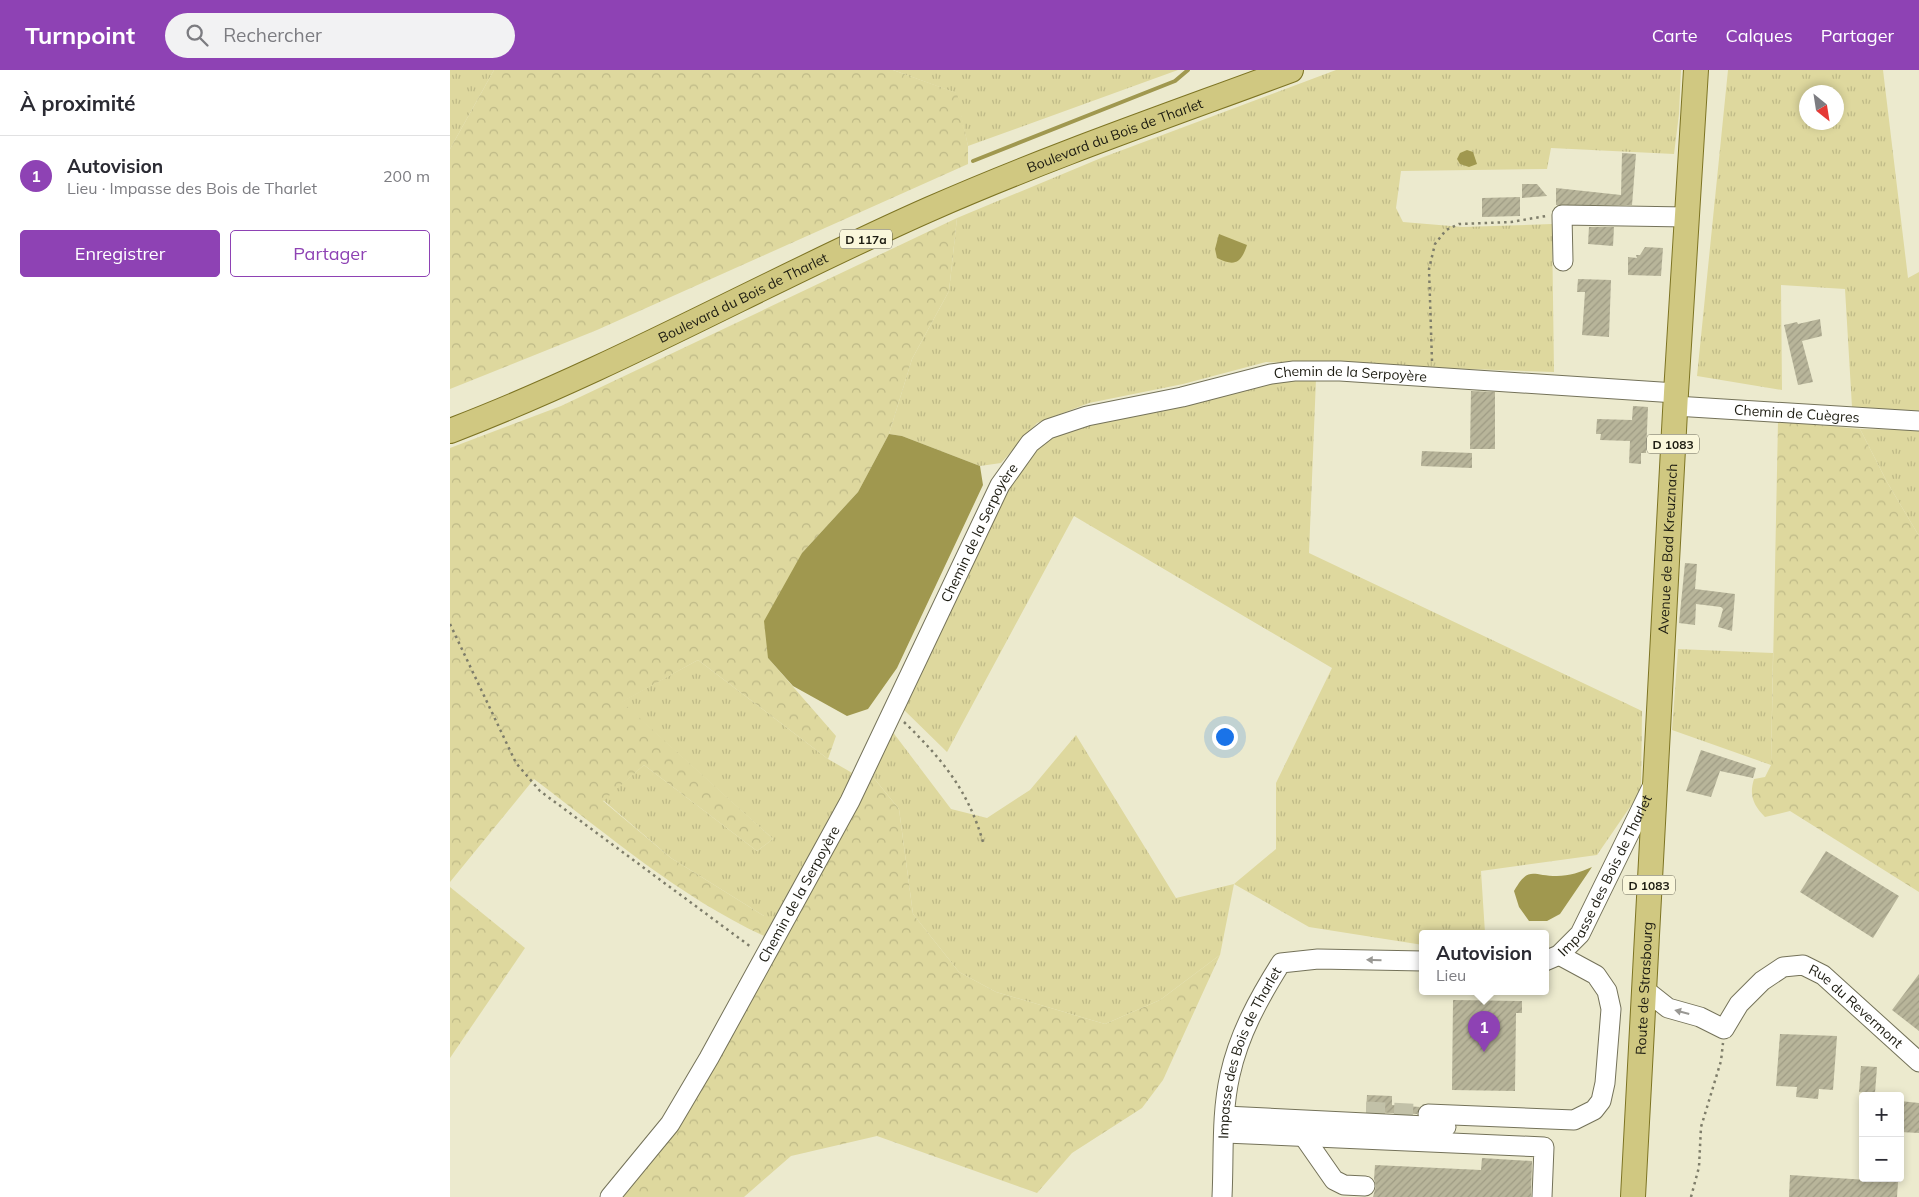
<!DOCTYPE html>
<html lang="fr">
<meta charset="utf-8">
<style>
:root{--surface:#fff;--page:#f2f2f3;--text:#2b2b33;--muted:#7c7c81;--line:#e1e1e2;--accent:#8e42b4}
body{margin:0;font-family:Mulish,sans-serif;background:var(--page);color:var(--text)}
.controls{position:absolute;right:15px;bottom:15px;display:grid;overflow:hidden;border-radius:5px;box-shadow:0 2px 8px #0003}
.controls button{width:45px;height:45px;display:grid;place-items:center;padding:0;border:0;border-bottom:1px solid var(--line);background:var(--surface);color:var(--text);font:25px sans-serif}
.compass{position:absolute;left:1349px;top:15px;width:45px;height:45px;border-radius:50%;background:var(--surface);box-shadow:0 2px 8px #0003;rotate:150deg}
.you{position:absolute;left:774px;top:666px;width:18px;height:18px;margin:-12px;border:4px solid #fff;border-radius:50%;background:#1a73e8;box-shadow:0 0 0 8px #1a73e833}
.badge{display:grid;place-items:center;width:32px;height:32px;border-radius:50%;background:var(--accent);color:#fff;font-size:16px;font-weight:700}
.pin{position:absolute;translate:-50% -41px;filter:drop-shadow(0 1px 2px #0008)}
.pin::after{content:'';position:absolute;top:26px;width:18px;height:15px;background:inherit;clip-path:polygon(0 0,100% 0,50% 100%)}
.popup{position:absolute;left:969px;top:860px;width:130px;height:65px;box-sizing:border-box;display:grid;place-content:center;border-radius:5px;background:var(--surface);filter:drop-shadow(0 1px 4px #0005);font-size:16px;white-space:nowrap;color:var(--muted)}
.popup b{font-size:19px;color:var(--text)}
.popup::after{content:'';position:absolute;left:50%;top:100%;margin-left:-10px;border:10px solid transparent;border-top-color:var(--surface)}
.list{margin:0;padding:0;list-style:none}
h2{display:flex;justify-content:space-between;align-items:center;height:65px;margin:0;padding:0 20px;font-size:21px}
h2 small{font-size:16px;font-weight:400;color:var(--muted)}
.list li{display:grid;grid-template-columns:32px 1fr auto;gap:15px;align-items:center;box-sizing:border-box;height:80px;padding:0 20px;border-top:1px solid var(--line)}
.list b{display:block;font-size:19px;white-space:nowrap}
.list p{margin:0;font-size:16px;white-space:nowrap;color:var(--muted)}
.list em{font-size:16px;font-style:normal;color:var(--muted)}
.actions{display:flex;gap:10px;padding:15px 20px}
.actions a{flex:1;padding:11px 0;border:1px solid var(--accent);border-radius:5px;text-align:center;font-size:18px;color:var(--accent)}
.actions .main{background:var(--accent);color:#fff}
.icon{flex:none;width:28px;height:28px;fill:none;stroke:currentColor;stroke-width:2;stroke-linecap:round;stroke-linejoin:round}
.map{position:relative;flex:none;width:1469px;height:1127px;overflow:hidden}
header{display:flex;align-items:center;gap:30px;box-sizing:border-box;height:70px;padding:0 25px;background:var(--accent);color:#fff}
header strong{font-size:24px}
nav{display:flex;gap:28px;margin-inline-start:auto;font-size:18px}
.search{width:350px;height:45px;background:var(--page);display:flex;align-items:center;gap:12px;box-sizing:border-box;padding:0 18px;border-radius:28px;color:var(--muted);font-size:19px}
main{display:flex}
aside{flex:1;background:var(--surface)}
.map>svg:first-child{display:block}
.grass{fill:url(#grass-tufts);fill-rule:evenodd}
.forest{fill:url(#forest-crowns)}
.water{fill:#a0984f}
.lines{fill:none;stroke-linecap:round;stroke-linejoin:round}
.stream{stroke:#a0984f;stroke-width:4}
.building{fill:url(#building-hatch)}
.minor-tunnel{stroke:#c2c1a8;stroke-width:19;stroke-dasharray:19 9;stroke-linecap:butt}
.minor-casing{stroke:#747259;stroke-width:21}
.major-casing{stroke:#7d7423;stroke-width:26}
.path{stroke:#7e7d6a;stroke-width:2.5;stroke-dasharray:2.5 4;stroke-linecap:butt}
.minor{stroke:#fff;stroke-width:19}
.major{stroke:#d0c881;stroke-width:24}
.oneway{fill:#999894}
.labels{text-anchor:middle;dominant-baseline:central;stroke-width:4.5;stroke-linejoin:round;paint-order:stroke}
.shield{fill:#faf7db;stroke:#5f5d4e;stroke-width:1}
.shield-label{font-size:12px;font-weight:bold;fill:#1c1b11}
.street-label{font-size:14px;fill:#1c1b11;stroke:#faf7db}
</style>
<header>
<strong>Turnpoint</strong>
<div class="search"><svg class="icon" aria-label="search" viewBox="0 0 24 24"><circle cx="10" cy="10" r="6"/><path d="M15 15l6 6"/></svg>Rechercher</div>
<nav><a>Carte</a><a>Calques</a><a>Partager</a></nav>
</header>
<main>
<aside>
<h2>À proximité<small></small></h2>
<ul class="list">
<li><span class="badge">1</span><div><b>Autovision</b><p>Lieu · Impasse des Bois de Tharlet</p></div><em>200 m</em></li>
</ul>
<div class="actions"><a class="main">Enregistrer</a><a>Partager</a></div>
</aside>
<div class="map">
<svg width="1469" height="1127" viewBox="0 0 1469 1127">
<defs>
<pattern id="grass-tufts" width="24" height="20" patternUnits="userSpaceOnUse" patternTransform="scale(1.25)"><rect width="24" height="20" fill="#ded89e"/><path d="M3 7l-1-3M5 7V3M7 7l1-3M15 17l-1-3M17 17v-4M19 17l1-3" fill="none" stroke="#beb987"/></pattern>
<pattern id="forest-crowns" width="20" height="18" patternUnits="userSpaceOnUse" patternTransform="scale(1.25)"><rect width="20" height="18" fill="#ded89e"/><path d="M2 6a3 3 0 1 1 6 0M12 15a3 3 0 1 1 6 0" fill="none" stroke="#beb987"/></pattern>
<pattern id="building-hatch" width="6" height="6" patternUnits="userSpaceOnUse" patternTransform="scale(1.25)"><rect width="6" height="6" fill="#b8b59a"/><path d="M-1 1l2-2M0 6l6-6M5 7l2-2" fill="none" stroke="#9e9b84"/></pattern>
</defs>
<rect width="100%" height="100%" fill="#eceace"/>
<g class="grass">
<path d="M0 0H44L0 79Z"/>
<path d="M443 0H728L518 76 506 23Z"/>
<path d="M886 0H1231L1229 44 1224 84 1101 78 1097 99 951 101 946 138 953 152 1013 157 1102 154 1104 302 816 292 733 314 639 333 587 353 551 393 530 396 452 366 439 364 462 289 499 221 507 148 651 88Z"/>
<path d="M1278 0H1433L1458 208 1469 202V342L1402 337 1395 219 1331 215 1332 320 1247 306ZM1356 22H1386V52H1356Z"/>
<path d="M828 307 866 309 859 483 1192 641 1191 721 1147 785 1031 801 1035 863H973V875L859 857 784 814 770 885 710 930 655 954 546 922 509 902 463 844 449 739 423 707 442 661 501 739 537 748 580 720 626 665 726 828 784 814 826 779V713L882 598 624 446 497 682 451 637 558 411 598 365Z"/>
<path d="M1410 359 1469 360V466L1437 412Z"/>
<path d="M1228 579 1323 583 1321 695 1222 660Z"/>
<path d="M248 590 378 689 404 704 314 866V846L221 788 153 730 194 695 307 781 323 769 171 632Z"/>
</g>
<g class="forest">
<path d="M44 0H443L507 23 518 76V94L147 260 0 319V79Z"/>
<path d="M507 148 499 221 462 289 439 364 408 422 352 483 318 588 386 666 378 689 248 590 172 632 323 769 307 781 194 695 153 731 221 788 314 846V866C230 827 158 765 84 709L0 812V378L111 336Z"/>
<path d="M1328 351 1410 359 1437 412 1469 466V822L1340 741 1315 747C1303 735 1299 725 1304 709L1315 707 1321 695Z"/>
<path d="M423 707 449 739 463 844 509 902 546 922 655 954 710 930 770 885 713 1010 692 1038 622 1083 587 1123 427 1066 341 1086 294 1127H171L238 1043Z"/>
<path d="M0 817 75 878 0 988Z"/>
</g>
<g class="water">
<path d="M1017 80 1023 82 1027 94 1019 97 1010 94 1007 89 1010 83Z"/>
<path d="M769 164 797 175C791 193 785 197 767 188L765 179Z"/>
<path d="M439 364 452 366 530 396 533 415 447 598 418 639 397 646 343 616 318 588 314 551 352 483 408 422Z"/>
<path d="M1142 797 1110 844 1097 851H1079L1069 837 1064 821C1079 795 1082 806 1107 806 1119 806 1131 802 1142 797Z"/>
</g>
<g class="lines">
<path class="stream" d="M523 91 725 11 738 0"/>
</g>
<g class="building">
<path d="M1172 83 1186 84 1182 135H1106V118L1171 125Z"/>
<path d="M1072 114H1087L1097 126 1072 128Z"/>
<path d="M1070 127V146L1032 147V128Z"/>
<path d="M1139 157H1164L1163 176 1138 174Z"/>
<path d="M1195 177 1213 178 1211 206 1178 205V187L1187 188 1186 185H1190Z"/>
<path d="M1128 209 1161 210 1159 267 1132 265 1135 222H1127Z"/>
<path d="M1370 249 1372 266 1352 271 1363 312 1348 315 1334 255 1347 252 1348 254Z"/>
<path d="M1021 321 1045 322V379H1020Z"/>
<path d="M1183 336 1198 337 1196 383H1191V394L1179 393 1180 371 1150 370 1151 364H1146L1147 349 1182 350Z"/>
<path d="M972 381 1022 383V398L971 396Z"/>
<path d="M1235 493 1247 494 1245 519 1285 524 1282 561 1268 557 1273 539 1271 537 1246 534 1245 555 1229 553Z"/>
<path d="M1251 680 1306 698 1303 708 1270 701 1261 727 1236 721Z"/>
<path d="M1376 781 1449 826 1423 868 1350 822Z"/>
<path d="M1469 904V961L1442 940Z"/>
<path d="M1003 930 1072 931V943H1066L1065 1021 1002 1020Z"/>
<path d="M1330 964 1387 966 1383 1020 1369 1019 1368 1029 1346 1027 1347 1017 1326 1016Z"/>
<path d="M1411 996 1427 997 1425 1023 1409 1022Z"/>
<path d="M917 1025 942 1026V1035L970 1037 967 1044 916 1042Z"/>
<path d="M1450 1031 1469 1033V1063L1450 1062Z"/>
<path d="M1032 1088 1082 1091 1081 1127H923L926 1116 924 1109 925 1095 1031 1100Z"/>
<path d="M1340 1105 1448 1112 1447 1127H1339Z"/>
</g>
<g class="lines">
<path class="minor-tunnel" d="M916 1041 978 1044"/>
<defs>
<g id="minor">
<path d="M1113 191 1112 145 1237 147"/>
<path id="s1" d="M1225 336 1469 351"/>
<path id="s2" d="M1095 891 1109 885 1130 864 1203 715"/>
<path id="s3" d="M1194 919 1218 938 1250 947 1274 959 1289 934 1312 911 1333 897 1353 895 1373 905 1469 992"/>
<path d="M978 1044 1124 1050 1144 1040 1151 1031 1155 1013 1161 939 1157 921 1146 905 1109 885"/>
<path d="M775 1046 996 1057"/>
<path d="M775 1063 1094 1077 1092 1127"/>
<path d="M854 1067 884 1110 894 1115 915 1116"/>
<path id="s4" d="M160 1127 220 1054 259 988 400 731 550 415 580 373 598 359 637 346 732 327 821 304 844 301H890L1226 323"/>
<path id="s5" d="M772 1127C774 1087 771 1044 780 1005 789 964 809 928 831 893L868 889 973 891"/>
</g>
<g id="major">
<path id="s6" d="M0 361C165 298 319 210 480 139 598 87 720 45 841 0"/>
<path id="s7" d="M1183 1127 1226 323 1246 0"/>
</g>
</defs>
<use href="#minor" class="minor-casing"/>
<use href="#major" class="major-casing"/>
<g class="path">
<path d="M982 291 979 199 985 174 996 160 1009 154 1061 152 1096 146"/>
<path d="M0 554 66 693 90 721 301 877"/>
<path d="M454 652C492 689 518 720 533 772"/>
<path d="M1241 1127 1249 1097 1251 1057 1271 991 1273 973"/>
</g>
<use href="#minor" class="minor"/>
<use href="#major" class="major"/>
</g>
<defs><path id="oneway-solid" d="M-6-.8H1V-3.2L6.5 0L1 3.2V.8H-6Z" transform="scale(1.25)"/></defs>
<g class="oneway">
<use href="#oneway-solid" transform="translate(924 890) rotate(-179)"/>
<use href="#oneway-solid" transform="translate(1232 942) rotate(-165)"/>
</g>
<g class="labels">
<g class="shield">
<rect x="390" y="159.5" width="52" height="19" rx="4"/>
<rect x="1197" y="364.5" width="52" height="19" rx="4"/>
<rect x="1173" y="805.5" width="52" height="19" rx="4"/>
</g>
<g class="shield-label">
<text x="416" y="169">D 117a</text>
<text x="1223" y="374">D 1083</text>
<text x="1199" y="815">D 1083</text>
</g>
<g class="street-label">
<text stroke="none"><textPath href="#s6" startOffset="728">Boulevard du Bois de Tharlet</textPath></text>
<text stroke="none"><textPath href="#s6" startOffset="322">Boulevard du Bois de Tharlet</textPath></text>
<text stroke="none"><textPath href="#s4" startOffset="1198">Chemin de la Serpoyère</textPath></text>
<text stroke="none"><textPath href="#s1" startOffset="122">Chemin de Cuègres</textPath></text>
<text stroke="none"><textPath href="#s4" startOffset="762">Chemin de la Serpoyère</textPath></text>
<text stroke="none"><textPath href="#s7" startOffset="649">Avenue de Bad Kreuznach</textPath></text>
<text stroke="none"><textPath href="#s2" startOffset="108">Impasse des Bois de Tharlet</textPath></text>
<text stroke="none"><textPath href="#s4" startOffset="358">Chemin de la Serpoyère</textPath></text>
<text stroke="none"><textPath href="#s7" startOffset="209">Route de Strasbourg</textPath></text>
<text stroke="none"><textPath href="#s3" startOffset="265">Rue du Revermont</textPath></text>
<text stroke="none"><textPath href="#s5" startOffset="149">Impasse des Bois de Tharlet</textPath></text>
</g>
</g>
</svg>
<div class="controls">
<button>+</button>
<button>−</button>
</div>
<svg class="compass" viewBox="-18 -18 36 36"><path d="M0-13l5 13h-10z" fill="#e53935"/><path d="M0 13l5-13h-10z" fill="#7c7c81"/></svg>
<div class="you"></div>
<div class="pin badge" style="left:1034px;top:982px">1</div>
<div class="popup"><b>Autovision</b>Lieu</div>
</div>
</main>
